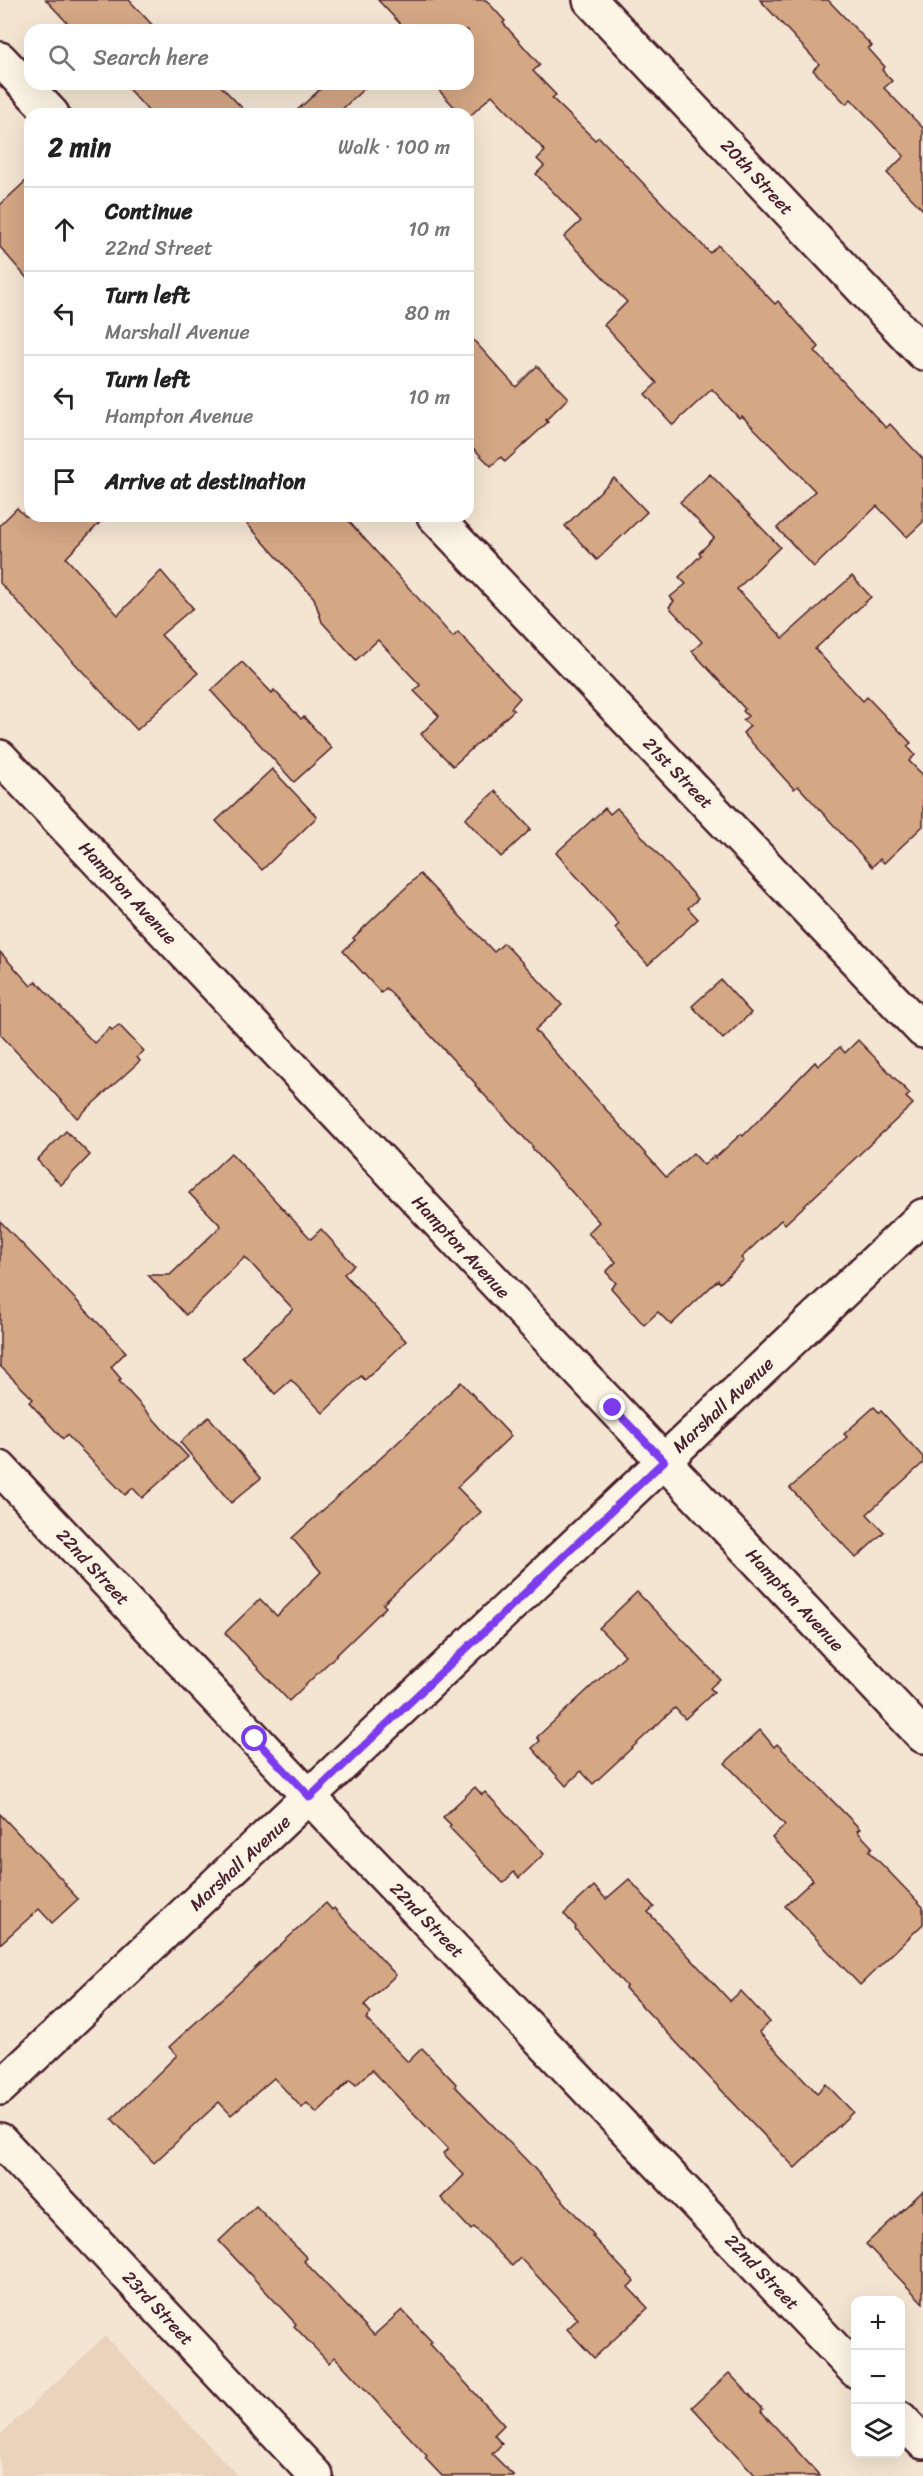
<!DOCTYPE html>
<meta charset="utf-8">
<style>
:root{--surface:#fff;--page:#f2f2f2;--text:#222;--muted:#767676;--line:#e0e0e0}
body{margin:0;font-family:Sriracha,sans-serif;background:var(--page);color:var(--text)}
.controls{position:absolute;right:18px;bottom:18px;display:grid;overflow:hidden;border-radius:12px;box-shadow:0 6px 24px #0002}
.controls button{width:54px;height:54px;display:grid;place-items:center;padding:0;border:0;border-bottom:2px solid var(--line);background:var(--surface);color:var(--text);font:30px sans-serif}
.stop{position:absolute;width:18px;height:18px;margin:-14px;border:4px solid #7c3aed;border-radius:50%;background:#fff}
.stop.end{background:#7c3aed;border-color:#fff;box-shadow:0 2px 6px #0008}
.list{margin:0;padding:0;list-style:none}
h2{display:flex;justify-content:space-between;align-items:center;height:78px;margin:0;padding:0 24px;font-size:26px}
h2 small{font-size:20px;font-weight:400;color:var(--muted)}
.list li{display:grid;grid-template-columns:39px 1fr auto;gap:18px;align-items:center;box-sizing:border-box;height:84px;padding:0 24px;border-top:2px solid var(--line)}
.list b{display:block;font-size:22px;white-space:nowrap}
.list p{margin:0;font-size:20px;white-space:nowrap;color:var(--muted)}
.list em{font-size:20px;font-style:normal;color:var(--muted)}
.icon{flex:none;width:33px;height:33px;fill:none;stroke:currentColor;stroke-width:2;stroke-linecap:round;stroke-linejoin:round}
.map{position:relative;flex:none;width:923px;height:2476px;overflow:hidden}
.search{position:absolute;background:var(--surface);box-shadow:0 6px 24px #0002;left:24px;top:24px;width:450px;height:66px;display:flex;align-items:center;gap:15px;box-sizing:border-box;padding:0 21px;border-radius:18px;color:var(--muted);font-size:22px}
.panel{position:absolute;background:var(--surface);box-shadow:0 6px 24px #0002;left:24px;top:108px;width:450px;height:414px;border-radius:18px}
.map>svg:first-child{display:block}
.built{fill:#ead2bb}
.building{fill:#d4a785;stroke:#4a1f2b;stroke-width:1.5}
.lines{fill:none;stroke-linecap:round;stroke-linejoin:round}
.minor-casing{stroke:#4a1f2b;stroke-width:38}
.tertiary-casing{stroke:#4a1f2b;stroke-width:38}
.minor{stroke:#fcf5e5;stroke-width:33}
.tertiary{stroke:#fcf5e5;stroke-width:33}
.route{stroke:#7c3aed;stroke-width:8}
.labels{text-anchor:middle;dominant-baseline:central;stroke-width:5;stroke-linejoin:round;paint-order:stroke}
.street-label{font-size:18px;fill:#4a1f2b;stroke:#fcf5e5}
</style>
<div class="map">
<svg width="923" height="2476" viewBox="0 0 923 2476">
<rect width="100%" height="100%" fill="#f4e5d2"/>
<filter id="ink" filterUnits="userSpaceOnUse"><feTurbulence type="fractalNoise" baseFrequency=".0167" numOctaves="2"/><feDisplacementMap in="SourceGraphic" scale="12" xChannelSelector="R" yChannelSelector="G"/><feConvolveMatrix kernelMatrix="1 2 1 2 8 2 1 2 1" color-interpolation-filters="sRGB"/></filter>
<g filter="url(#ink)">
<path class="built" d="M105 2336 238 2476H0V2435Z"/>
<g class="building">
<path d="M46 0H129L157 30H74Z"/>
<path d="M378 0H486L505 21 503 23 540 65 533 71 556 95 552 98 595 140 599 137 710 253 718 245 775 304 778 301 819 347 815 351 886 428 890 424 923 459V522L907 537 877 506 814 567 777 528 815 491 742 416 739 418 712 389 673 425 645 394 657 383 604 325 627 302 564 237 581 221 536 174 544 166 537 159 545 151 492 95 468 118V114H461L433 84H468V30H406Z"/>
<path d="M760 0H828L872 46 868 48 885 67 882 70 892 81 884 88 923 128V210L887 173 904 156 851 99 846 104 813 70 819 64Z"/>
<path d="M124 84H219L248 114H151Z"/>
<path d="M326 84H369L337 114H293Z"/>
<path d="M30 177V282L0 247V205Z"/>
<path d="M468 334 516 387 537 366 568 398 546 420 548 422 505 462 501 457 491 466 468 443Z"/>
<path d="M710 474 780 547 737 589 783 638 852 576 871 597 815 649 863 701 867 697 911 743 907 746 915 755 909 761 923 775V826L884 863 880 859 872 867 798 786 794 789 743 733 750 726 743 720 748 716 743 711 745 709 692 651 702 642 669 607 674 601 670 597 686 584 679 577 701 555 699 553 714 538 680 502Z"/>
<path d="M614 478 647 512 597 560 565 526Z"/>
<path d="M17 508 25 516H106L66 558 118 615 161 571 193 608 161 635 198 673 137 730 0 583V525Z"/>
<path d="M240 516H344L453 637 458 632 520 698 511 708 514 710 453 766 421 734 439 716 414 691 420 685 378 640 356 660 322 622 314 598Z"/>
<path d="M242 662 272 693 274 690 301 719 304 717 332 748 294 782 211 691Z"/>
<path d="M272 769 317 817 262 870 216 821Z"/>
<path d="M495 791 531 829 501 857 465 819Z"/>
<path d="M605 808 610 814 617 808 698 899 688 908 698 919 648 965 615 928 619 924 556 853Z"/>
<path d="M420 874 494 952 504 943 562 1005 535 1030 666 1177 693 1153 704 1165 714 1156 715 1158 741 1134 743 1136 815 1062 818 1066 840 1047 845 1053 858 1040 910 1094 906 1097 913 1104 785 1224 781 1220 741 1258 744 1261 720 1283 718 1280 671 1325 658 1312 644 1325 611 1288 616 1283 606 1272 616 1262 588 1233 599 1222 532 1148 533 1147 475 1085 476 1084 386 988 381 993 343 951 355 940 353 938Z"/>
<path d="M0 952 31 986 36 981 94 1043 110 1028 112 1030 119 1025 144 1051 137 1057 140 1061 77 1118 0 1034Z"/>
<path d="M721 980 751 1013 723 1039 692 1006Z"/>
<path d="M66 1131 90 1155 61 1185 37 1160Z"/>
<path d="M231 1153 311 1239 321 1229 354 1265 344 1274 406 1341 365 1380 361 1376 323 1413 291 1380 275 1394 242 1356 293 1309 245 1257 186 1315 148 1275H170L221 1226 189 1193Z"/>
<path d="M0 1221 126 1352 111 1367 121 1379 119 1381 188 1457 142 1498 133 1488 125 1495 67 1435 63 1439 29 1402 33 1399 0 1366Z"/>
<path d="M461 1382 511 1436 457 1487 481 1512 383 1604 386 1607 289 1701 225 1633 260 1599 277 1616 321 1572 292 1538 394 1446Z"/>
<path d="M874 1407 879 1412 881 1411 923 1457V1463L867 1514 884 1532 856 1558 790 1488 847 1437 844 1434Z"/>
<path d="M209 1417 261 1478 231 1503 180 1442Z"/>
<path d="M637 1592 720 1679 710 1688 714 1692 685 1719 675 1708 593 1784 581 1771 566 1786 532 1748 540 1741 537 1737 625 1655 599 1628Z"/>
<path d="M760 1730 774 1747 777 1744 860 1829 857 1831 872 1847 869 1851 923 1907V1924L860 1985 785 1906 813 1880 772 1838 785 1825 725 1763Z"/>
<path d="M475 1787 482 1795 485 1792 544 1854 519 1878 514 1872 503 1883 449 1827 451 1825 443 1817Z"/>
<path d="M0 1814 66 1884 65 1885 78 1899 52 1923 39 1909 0 1944Z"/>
<path d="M629 1879 654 1907 648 1912 730 2001 741 1991 770 2022 759 2032 817 2093 826 2084 853 2112 795 2168 625 1988 626 1986 575 1929 576 1927 564 1914 594 1886 606 1899Z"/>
<path d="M326 1903 332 1910 334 1908 396 1975 364 2005 371 2013 366 2019 408 2062 422 2048 456 2084 455 2086 533 2167 594 2235 592 2236 634 2281 628 2287 648 2308 594 2358 567 2329 578 2319 520 2258 512 2266 474 2227 471 2230 441 2198 464 2175 443 2153 448 2149 372 2070 356 2085 350 2080 317 2113 307 2103 302 2108 274 2078 231 2115 219 2102 154 2163 112 2119 177 2055 169 2047Z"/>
<path d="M923 2191V2303L866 2244Z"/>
<path d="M256 2206 307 2258 304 2261 374 2335 402 2310 432 2342 430 2344 504 2425 494 2435 502 2444 492 2454 514 2476H442L425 2458 427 2456 335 2357 329 2363 294 2326 296 2324 219 2241Z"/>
<path d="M729 2373 763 2409 761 2411 820 2476H756L692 2407Z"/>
</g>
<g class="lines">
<defs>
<g id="minor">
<path d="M590 0 923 353"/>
<path d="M0 59 52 114"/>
<path d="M434 516 923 1031"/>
<path d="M0 1468 349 1839 856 2371"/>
<path d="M0 2140 316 2476"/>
<path d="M900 2418 923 2442"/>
</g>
<g id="tertiary">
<path d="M0 757 923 1736"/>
<path d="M0 2088 923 1216"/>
</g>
</defs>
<use href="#minor" class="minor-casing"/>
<use href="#tertiary" class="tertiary-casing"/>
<use href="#minor" class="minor"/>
<use href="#tertiary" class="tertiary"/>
</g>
</g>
<g class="lines" filter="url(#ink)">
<path class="route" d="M255 1739 310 1797 664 1461 613 1408"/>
</g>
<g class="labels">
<g class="street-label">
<text transform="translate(757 177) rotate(47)">20th Street</text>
<text transform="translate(678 773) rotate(46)">21st Street</text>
<text transform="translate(128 893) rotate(47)">Hampton Avenue</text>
<text transform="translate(461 1247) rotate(47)">Hampton Avenue</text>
<text transform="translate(723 1405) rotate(-43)">Marshall Avenue</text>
<text transform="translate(93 1567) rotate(47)">22nd Street</text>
<text transform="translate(795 1600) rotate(47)">Hampton Avenue</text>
<text transform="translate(240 1863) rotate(-43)">Marshall Avenue</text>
<text transform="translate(427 1920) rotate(46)">22nd Street</text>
<text transform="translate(762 2272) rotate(46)">22nd Street</text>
<text transform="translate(158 2308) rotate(47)">23rd Street</text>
</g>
</g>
</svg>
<div class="controls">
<button>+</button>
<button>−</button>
<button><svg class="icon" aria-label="layers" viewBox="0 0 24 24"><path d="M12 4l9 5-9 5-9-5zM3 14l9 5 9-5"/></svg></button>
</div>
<div class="stop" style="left:255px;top:1739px"></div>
<div class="stop end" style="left:613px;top:1408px"></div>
<div class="search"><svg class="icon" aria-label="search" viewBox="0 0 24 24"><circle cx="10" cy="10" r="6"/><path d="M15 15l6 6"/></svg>Search here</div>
<section class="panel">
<h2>2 min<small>Walk · 100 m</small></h2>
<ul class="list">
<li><svg class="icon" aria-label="ahead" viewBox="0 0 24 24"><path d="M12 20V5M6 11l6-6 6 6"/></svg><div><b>Continue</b><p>22nd Street</p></div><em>10 m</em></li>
<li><svg class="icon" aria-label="left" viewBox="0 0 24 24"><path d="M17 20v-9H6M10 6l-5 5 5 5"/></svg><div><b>Turn left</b><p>Marshall Avenue</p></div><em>80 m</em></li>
<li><svg class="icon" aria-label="left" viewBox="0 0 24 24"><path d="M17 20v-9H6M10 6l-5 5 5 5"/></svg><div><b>Turn left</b><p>Hampton Avenue</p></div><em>10 m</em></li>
<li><svg class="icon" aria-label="arrive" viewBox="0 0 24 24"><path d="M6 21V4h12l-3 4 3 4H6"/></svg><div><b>Arrive at destination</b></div></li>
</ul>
</section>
</div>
